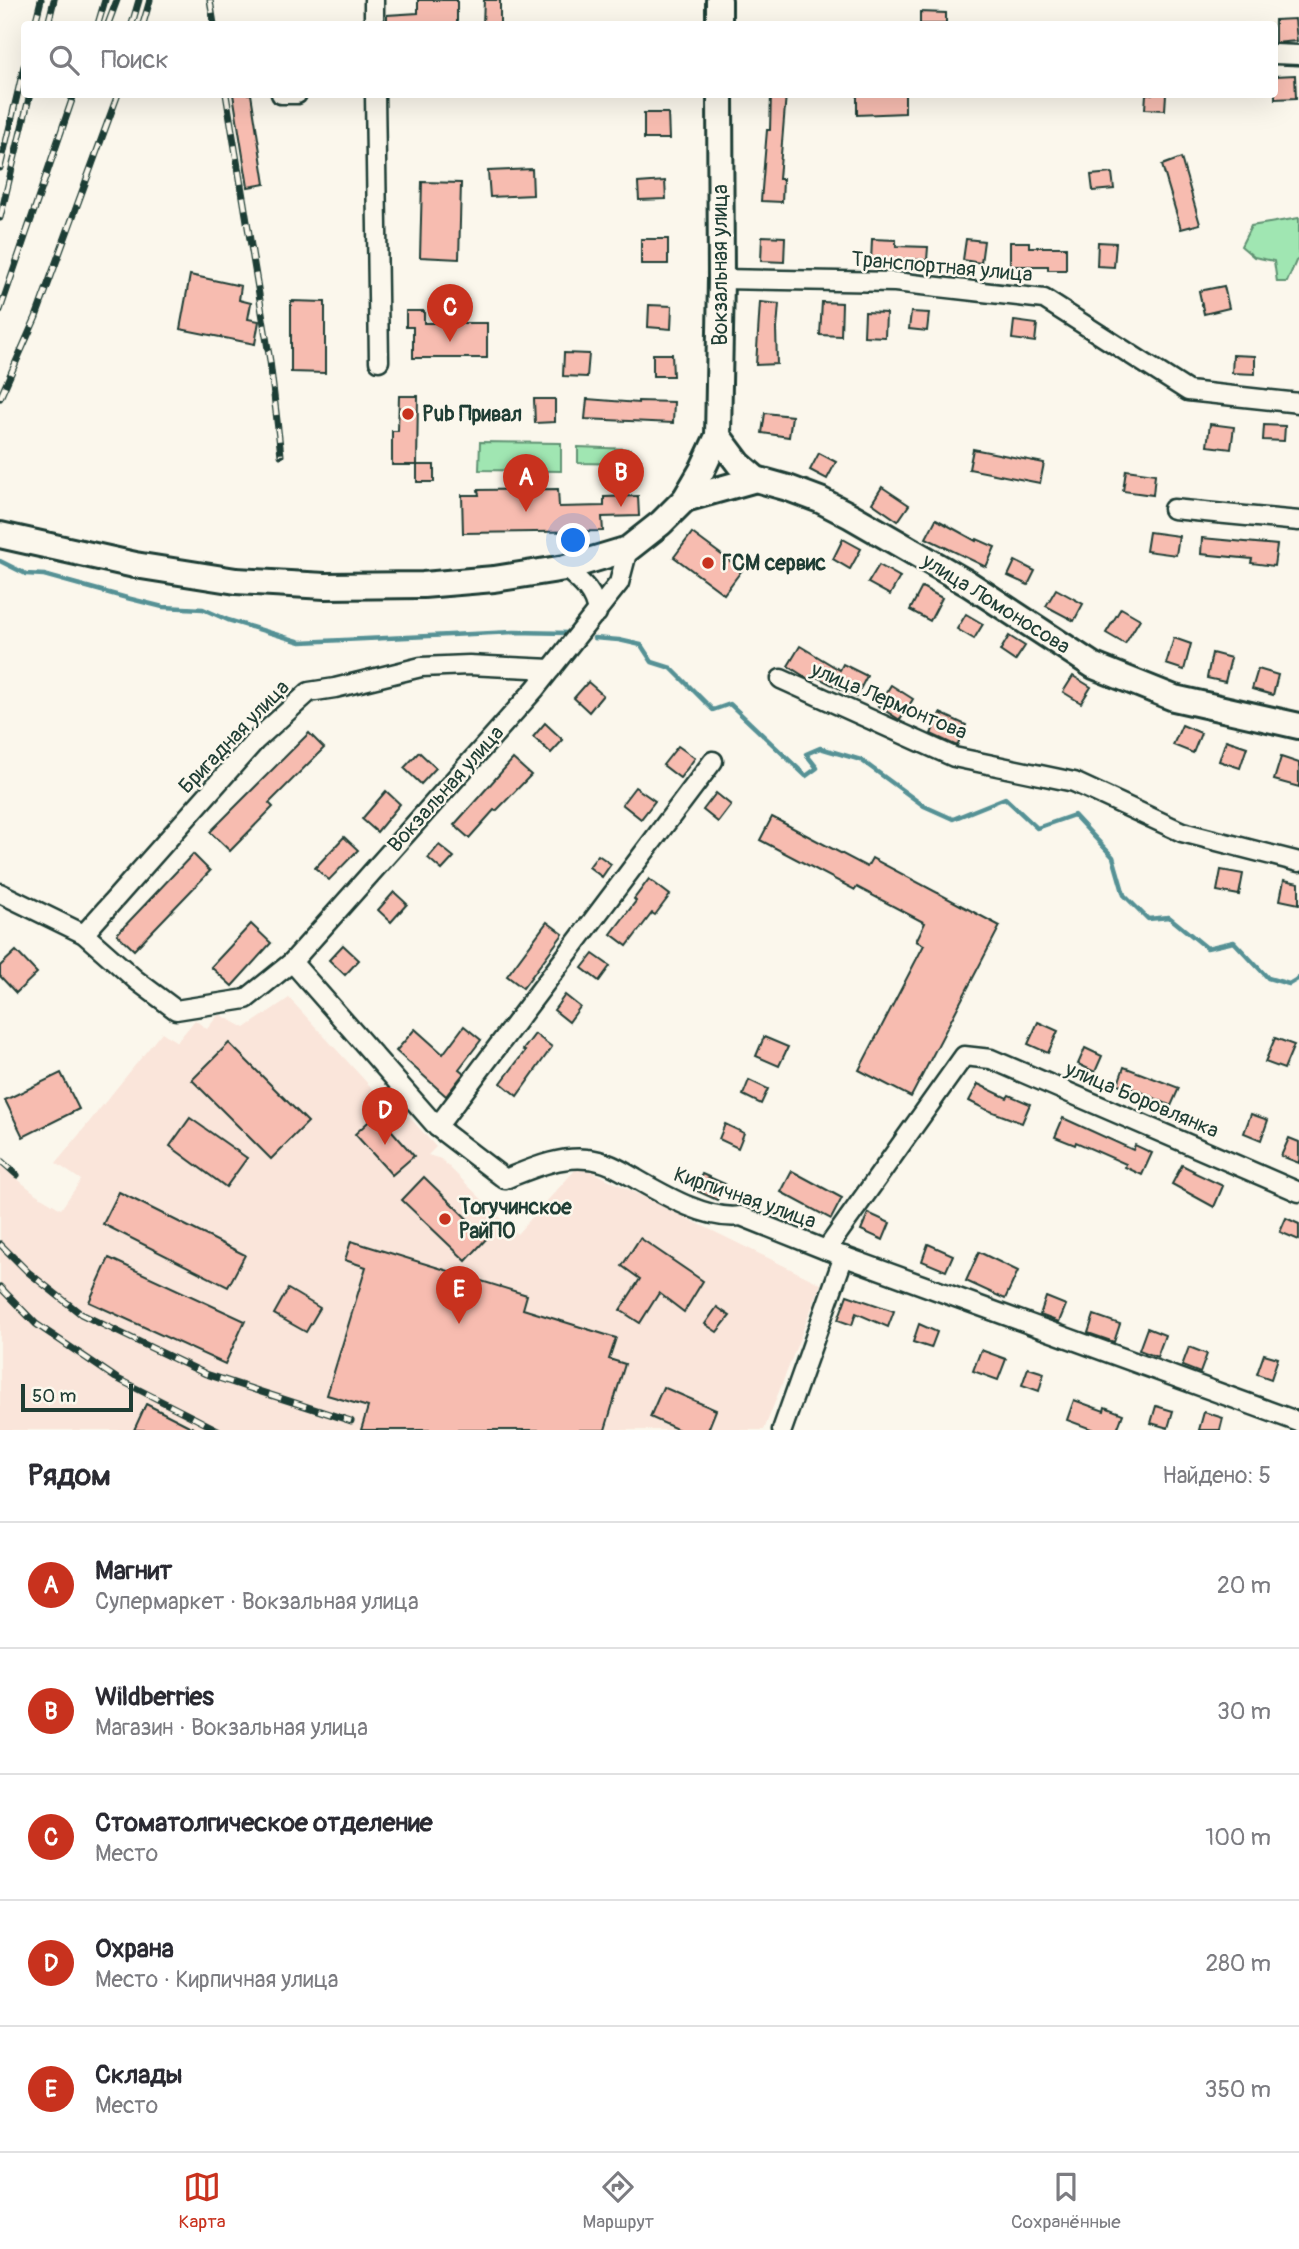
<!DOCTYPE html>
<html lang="ru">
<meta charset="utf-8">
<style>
:root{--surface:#fff;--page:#f7f7f7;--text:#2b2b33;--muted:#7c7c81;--line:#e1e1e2;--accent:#c8321e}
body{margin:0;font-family:Pangolin,sans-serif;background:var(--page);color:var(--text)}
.scale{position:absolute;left:21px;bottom:18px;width:112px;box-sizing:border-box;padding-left:7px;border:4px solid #1f3d34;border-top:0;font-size:19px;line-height:24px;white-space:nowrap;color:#1f3d34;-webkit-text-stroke:5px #fbf7ec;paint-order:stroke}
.you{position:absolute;left:574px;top:541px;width:24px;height:24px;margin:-18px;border:5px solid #fff;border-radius:50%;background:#1a73e8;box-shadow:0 0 0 10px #1a73e833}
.badge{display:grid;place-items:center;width:46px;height:46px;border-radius:50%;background:var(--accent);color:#fff;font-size:23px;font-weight:700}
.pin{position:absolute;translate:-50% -58px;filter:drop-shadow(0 2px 4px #0008)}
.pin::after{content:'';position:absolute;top:37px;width:24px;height:21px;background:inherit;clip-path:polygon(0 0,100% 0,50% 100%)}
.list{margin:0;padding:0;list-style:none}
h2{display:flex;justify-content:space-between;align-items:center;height:91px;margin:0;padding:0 28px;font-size:30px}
h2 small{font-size:23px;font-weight:400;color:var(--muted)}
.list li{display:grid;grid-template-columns:46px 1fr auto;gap:21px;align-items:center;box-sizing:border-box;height:126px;padding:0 28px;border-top:2px solid var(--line)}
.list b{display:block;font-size:26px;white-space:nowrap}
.list p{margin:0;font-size:23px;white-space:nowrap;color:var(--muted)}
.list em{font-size:23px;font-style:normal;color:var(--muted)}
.icon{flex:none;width:38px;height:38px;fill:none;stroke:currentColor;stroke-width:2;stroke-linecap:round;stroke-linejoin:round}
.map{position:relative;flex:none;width:1299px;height:1430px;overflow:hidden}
.search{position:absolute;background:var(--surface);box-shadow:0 7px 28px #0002;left:21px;right:21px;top:21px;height:77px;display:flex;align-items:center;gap:18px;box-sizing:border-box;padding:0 24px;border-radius:7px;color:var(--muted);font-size:26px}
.sheet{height:721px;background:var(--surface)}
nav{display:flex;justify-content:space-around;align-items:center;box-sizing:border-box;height:98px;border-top:2px solid var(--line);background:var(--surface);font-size:19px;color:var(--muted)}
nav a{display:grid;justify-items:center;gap:4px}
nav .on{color:var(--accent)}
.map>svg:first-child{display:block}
.built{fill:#fae5da}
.green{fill:#a0e6b2;stroke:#609273;stroke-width:2}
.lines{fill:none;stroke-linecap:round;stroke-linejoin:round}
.stream{stroke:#559195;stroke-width:4.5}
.building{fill:#f7bcb0;stroke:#1f3d34;stroke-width:2}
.minor-casing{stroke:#1f3d34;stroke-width:23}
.secondary-casing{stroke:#1f3d34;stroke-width:30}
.minor{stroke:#fbf7ec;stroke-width:18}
.secondary{stroke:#fbf7ec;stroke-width:24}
.rail-casing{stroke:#1f3d34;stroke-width:7}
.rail{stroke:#fbf7ec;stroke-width:4.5;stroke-dasharray:13;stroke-linecap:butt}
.poi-dot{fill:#c8321e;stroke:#fbf7ec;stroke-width:2.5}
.labels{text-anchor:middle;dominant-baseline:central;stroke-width:5;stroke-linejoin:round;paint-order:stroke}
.street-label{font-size:21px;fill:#1f3d34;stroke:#fbf7ec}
.poi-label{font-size:21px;font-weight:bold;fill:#1f3d34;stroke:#fbf7ec;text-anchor:start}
</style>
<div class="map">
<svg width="1299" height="1430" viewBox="0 0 1299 1430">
<rect width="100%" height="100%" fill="#fbf7ec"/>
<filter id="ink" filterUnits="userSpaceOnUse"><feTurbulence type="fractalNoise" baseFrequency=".0143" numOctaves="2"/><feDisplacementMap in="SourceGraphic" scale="14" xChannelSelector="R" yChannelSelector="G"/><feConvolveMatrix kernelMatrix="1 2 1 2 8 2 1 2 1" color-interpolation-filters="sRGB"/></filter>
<g filter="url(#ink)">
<path class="built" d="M289 998 382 1099 390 1095 436 1147 428 1155 441 1159 517 1234 576 1169 585 1168 821 1284 764 1430H0V1165L36 1194 61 1209 81 1180 56 1163 162 1032 177 1042 195 1020 207 1029 219 1014 245 1028Z"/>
<g class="green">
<path d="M1299 218V259L1296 261 1287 282H1277L1274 261 1254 257 1241 246 1251 226Z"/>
<path d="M480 442 561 443V471L479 470Z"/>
<path d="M578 447 630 449V464L578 463Z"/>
</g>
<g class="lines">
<g class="stream">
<path d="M0 561 26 574 44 575 127 598 163 607 203 609 228 620 301 642 514 632 569 633"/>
<path d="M594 638 619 640 641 645 652 662 671 668 713 710 730 704 806 776 817 768 806 754 820 748 861 760 924 806 953 819 1005 798 1037 828 1074 815 1113 857 1124 895 1148 919 1169 917 1207 948 1234 942 1268 978 1289 984 1299 978"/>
</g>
</g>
<g class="building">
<path d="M418 0H457V24H387V15L418 13Z"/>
<path d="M484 0H500V24H483Z"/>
<path d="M920 12 946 13V24H920Z"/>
<path d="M1295 19 1297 41 1275 43V20Z"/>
<path d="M1295 75 1296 98 1275 99V76Z"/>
<path d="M233 94H251L265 184 248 187Z"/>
<path d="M771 94H786L779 179H783L782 202 761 201 767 130H770Z"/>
<path d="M857 94H905V113L857 115Z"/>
<path d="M1146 94H1166L1165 110 1145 109Z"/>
<path d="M644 113H668L669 139H644Z"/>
<path d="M1181 158 1200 224 1181 229 1162 165Z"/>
<path d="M532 169 533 195 490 197 488 171Z"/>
<path d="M1112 173 1114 189 1093 191 1091 175Z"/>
<path d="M665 181 666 199 639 200 638 183Z"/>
<path d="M422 182 461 183 459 259 420 257Z"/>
<path d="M762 236 785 237 784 262 761 261Z"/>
<rect x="641" y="239" width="27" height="25"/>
<path d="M872 239 896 240V246L928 247 927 260 896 259V263L871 262Z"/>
<path d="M966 239 984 241 981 263 963 260Z"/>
<path d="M1010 242H1029V247H1066V270H1048V266H1010Z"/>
<path d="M1098 242 1116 243 1114 267 1097 266Z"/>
<path d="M190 275 241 286 239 300 251 303 248 319 259 321 255 344 180 329Z"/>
<path d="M1224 286 1229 308 1204 314 1199 291Z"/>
<path d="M291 301 325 302V373L291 372Z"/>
<path d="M760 302 779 304 777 328H776L777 364 756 365Z"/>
<path d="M822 302 842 303 841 336 820 335Z"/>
<path d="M649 305 672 306 671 329 648 327Z"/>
<path d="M406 311H424V323H487V358H413V327H406Z"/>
<path d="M865 312 886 313 885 337 864 336Z"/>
<path d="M911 312 929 313 927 331 909 329Z"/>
<path d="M1014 321 1037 324 1035 342 1012 339Z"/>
<path d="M564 353 589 354 587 377 563 376Z"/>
<path d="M653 354H672L673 376H653Z"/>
<path d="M1233 355 1255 356V374L1232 373Z"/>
<path d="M399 396H418L417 465H392V431H398Z"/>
<path d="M534 399H555V422L535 423Z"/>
<path d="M587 399 638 403V401L674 402 673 423 585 419Z"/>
<path d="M765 413 792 416 789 437 762 433Z"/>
<path d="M1210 424 1234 427 1231 449 1207 446Z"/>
<path d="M1264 425 1285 426 1284 441 1263 440Z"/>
<path d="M973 449 1044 463 1040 483 969 469Z"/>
<path d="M819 453 836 462 827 479 810 470Z"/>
<rect x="417" y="465" width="17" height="17"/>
<path d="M1126 470 1155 474 1153 495 1123 491Z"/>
<path d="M882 487 909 505 898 521 872 503Z"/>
<path d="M558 489 559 507 604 506V497L638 496 639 516 602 517 603 531 463 533 462 495H479L478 490Z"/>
<path d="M936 519 976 541 977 539 995 547 986 567 926 538Z"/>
<path d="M1149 532 1179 536 1176 555 1146 551Z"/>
<path d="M692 533 742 570 724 594 674 557Z"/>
<path d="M1202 538 1277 545 1274 566 1251 563 1252 559 1201 554Z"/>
<path d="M843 539 861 549 850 569 833 559Z"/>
<path d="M1015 561 1035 571 1028 585 1008 576Z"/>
<path d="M879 565 900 577 890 595 868 583Z"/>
<path d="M922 587 942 598 930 621 910 610Z"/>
<path d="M1056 589 1083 604 1074 621 1046 606Z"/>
<path d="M1121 608 1140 619 1125 644 1106 633Z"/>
<path d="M966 614 983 624 974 639 957 629Z"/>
<path d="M1009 636 1025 646 1015 661 1000 651Z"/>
<path d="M1174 638 1191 644 1184 670 1166 664Z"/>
<path d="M800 646 840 670 843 664 867 676 856 697 813 675 810 680 788 666Z"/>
<path d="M1212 653 1231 658 1225 682 1207 678Z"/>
<path d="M1258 669 1278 675 1273 695 1252 689Z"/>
<path d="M1073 676 1091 687 1081 703 1063 692Z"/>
<path d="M588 682 603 695 589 712 574 698Z"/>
<path d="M891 685 913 699 900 720 878 706Z"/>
<path d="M940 713 966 725 957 746 931 734Z"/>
<path d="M545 723 563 740 551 753 533 737Z"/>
<path d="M1182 725 1201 733 1193 753 1173 745Z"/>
<path d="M309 733 324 748 269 803 273 807 230 851 210 832Z"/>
<path d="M1226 740 1247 747 1240 768 1219 761Z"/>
<path d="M678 746 695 758 680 778 663 765Z"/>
<path d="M419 752 436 768 421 784 404 768Z"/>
<path d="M1281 757 1299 763V787L1274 780Z"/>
<path d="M513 759 531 775 496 811 494 810 469 838 454 825Z"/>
<path d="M635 787 655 801 641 819 622 804Z"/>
<path d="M386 791 400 804 377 832 362 819Z"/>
<path d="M716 793 731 805 718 822 703 810Z"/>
<path d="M772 817 867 867 872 858 1000 926 911 1097 859 1070 924 945 916 941 925 923 857 887 855 890 760 840Z"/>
<path d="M344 837 358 850 329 880 315 868Z"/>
<path d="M439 845 454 857 442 870 428 858Z"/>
<path d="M193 854 210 871 134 950 117 934Z"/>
<path d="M598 855 611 864 602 877 589 867Z"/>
<path d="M1221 870 1243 874 1239 895 1217 891Z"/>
<path d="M649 879 670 895 655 915 652 913 627 946 611 934 636 901 634 899Z"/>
<path d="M1284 880 1299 883V904L1280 900Z"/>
<path d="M394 892 407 904 391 922 378 910Z"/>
<path d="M547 922 563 934 523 988 507 976Z"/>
<path d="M251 924 271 943 232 986 211 967Z"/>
<path d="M343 945 359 960 345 975 329 960Z"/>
<path d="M16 951 37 973 16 993 0 976V966Z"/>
<path d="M593 954 610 966 599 981 582 968Z"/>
<path d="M565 995 580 1007 569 1022 554 1010Z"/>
<path d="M1038 1022 1058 1031 1048 1053 1028 1044Z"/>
<path d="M464 1026 481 1040 459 1069 464 1073 446 1096 396 1051 415 1029 443 1054Z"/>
<path d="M535 1034 552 1047 517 1096 501 1083 525 1051 523 1050Z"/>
<path d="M764 1037 788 1047 779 1066 756 1056Z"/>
<path d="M1275 1038 1294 1045 1284 1069 1265 1062Z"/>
<path d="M229 1043 308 1122 271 1159 192 1080Z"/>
<path d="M1085 1048 1102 1056 1095 1072 1078 1064Z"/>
<path d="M1124 1067 1179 1088 1171 1106 1137 1090 1118 1084Z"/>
<path d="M61 1073 79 1109 23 1137 5 1100Z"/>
<path d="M749 1080 768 1089 761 1104 743 1095Z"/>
<path d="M978 1084 1007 1098 1009 1095 1030 1104 1022 1123 985 1109 969 1101Z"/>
<path d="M377 1114 414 1156 392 1175 355 1134Z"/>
<path d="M1251 1114 1268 1120 1261 1140 1244 1133Z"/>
<path d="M190 1118 247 1158 226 1187 170 1146Z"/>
<path d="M1063 1118 1133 1150 1135 1145 1152 1153 1142 1175 1125 1167 1126 1164 1076 1142 1075 1145 1055 1137Z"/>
<path d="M725 1124 744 1133 738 1148 719 1139Z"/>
<path d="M1289 1138 1299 1142V1163L1281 1156Z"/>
<path d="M1182 1165 1194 1171 1193 1172 1223 1186 1214 1207 1172 1184Z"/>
<path d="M792 1171 842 1198 831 1219 781 1192Z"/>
<path d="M702 1174 725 1184 717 1200 695 1190Z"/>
<path d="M424 1177 487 1238 466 1261 402 1200Z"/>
<path d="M119 1192 245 1255 228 1287 103 1224Z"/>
<path d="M868 1213 890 1223 883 1240 861 1230Z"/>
<path d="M1286 1218 1299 1224V1240L1280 1232Z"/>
<path d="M640 1238 703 1281 684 1312 659 1293 640 1323 620 1310 640 1279 622 1266Z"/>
<path d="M351 1241 527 1295 523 1309 616 1338 609 1359 625 1364 605 1430H361L368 1407 327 1395 366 1267 345 1260Z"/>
<path d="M928 1244 953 1255 946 1271 922 1261Z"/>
<path d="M979 1252 1018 1271 1005 1299 966 1281Z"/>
<path d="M109 1258 245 1321 225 1364 89 1302Z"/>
<path d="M288 1289 320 1308 306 1332 274 1314Z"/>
<path d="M847 1295 894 1311 888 1327 856 1313 852 1325 838 1320Z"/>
<path d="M1046 1297 1066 1305 1059 1322 1040 1315Z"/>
<path d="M717 1307 730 1316 717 1332 705 1324Z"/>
<path d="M1094 1315 1120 1324 1114 1342 1088 1333Z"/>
<path d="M919 1324 937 1332 931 1348 913 1342Z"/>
<path d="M1147 1328 1165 1335 1157 1357 1139 1350Z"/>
<path d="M1189 1347 1207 1354 1200 1373 1182 1366Z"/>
<path d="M981 1350 1006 1359 998 1380 973 1371Z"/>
<path d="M1264 1354 1278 1358 1271 1379 1257 1374Z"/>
<path d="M1028 1368 1044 1373 1039 1391 1022 1385Z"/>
<path d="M663 1387 716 1410 708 1430H679L650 1417Z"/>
<path d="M1074 1400 1104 1411 1105 1407 1123 1414 1117 1430H1094L1067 1420Z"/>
<path d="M146 1404 197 1430H134Z"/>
<path d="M1156 1406 1173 1411 1168 1428 1151 1423Z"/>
<path d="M1204 1412 1223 1418 1220 1430H1199Z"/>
</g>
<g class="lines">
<defs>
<g id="minor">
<path d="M374 0V24"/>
<path d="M1274 54 1299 55"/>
<path d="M281 94H297"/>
<path d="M375 94 379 361"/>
<path d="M721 279 895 282 1044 299 1188 391 1299 403"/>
<path d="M1173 509 1299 521"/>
<path d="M565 568C580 581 594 591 597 613"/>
<path d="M781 679 954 757 1074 782 1182 832 1299 862"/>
<path d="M0 893 84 934 136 980 176 1010 246 999 292 962 535 689 619 583 628 549"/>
<path d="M84 934 255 741 309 692 335 688 421 667 469 665 551 669"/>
<path d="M292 962 437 1127 505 1179C531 1169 558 1156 587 1159 605 1160 621 1170 636 1179 664 1195 708 1221 741 1216L826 1250 1299 1422"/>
<path d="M437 1127 713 761"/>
<path d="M826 1250 964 1056 991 1059 1299 1192"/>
<path d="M782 1430 844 1256"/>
</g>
<g id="secondary">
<path d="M719 0V24"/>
<path d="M718 436 739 464 756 479 788 488 820 500 851 516 969 584 1094 666 1174 698 1299 726"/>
<path d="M685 499 756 479"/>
<path d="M0 535 135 565 236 581 325 586 423 585 494 579 565 568 628 549 661 523 685 499 702 470 718 436 721 279 720 94"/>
</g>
</defs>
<use href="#minor" class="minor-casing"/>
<use href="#secondary" class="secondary-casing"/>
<use href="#minor" class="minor"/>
<use href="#secondary" class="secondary"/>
<defs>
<g id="rail">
<path d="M210 0 214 24"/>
<path d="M35 24 41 0"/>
<path d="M48 24 54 0"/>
<path d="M98 24 105 0"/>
<path d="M108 24 117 0"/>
<path d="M132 24 139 0"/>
<path d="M143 24 150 0"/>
<path d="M226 94 270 361 281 455"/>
<path d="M0 168 24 66"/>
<path d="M0 218 30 94"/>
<path d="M0 310 74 94"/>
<path d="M0 398 36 317 118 94"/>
<path d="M0 1160 17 1175"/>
<path d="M0 1244 28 1272 81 1314 206 1374 351 1421"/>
<path d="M0 1287 36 1324 116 1378 218 1430"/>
</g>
</defs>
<use href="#rail" class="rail-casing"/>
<use href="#rail" class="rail"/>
</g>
</g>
<g class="poi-dot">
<circle cx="408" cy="414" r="7"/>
<circle cx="708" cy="563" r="7"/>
<circle cx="445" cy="1219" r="7"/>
</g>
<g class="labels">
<g class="street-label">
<text transform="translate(720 265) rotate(-90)">Вокзальная улица</text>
<text transform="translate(942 267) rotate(5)">Транспортная улица</text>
<text transform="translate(996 604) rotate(32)">улица Ломоносова</text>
<text transform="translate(889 701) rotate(23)">улица Лермонтова</text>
<text transform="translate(234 737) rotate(-46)">Бригадная улица</text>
<text transform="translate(446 789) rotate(-48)">Вокзальная улица</text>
<text transform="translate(1142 1100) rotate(23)">улица Боровлянка</text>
<text transform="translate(745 1198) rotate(19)">Кирпичная улица</text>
</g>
<g class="poi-label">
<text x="422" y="414">Pub Привал</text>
<text x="722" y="563">ГСМ сервис</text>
<text x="459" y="1207">Тогучинское<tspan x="459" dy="24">РайПО</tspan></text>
</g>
</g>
</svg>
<div class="scale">50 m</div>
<div class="you"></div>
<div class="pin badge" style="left:526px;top:512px">A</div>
<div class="pin badge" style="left:621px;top:507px">B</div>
<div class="pin badge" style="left:450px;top:342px">C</div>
<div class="pin badge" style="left:385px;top:1145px">D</div>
<div class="pin badge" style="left:459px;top:1324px">E</div>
<div class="search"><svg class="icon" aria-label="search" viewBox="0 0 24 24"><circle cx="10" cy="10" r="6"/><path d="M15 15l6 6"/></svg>Поиск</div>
</div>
<section class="sheet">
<h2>Рядом<small>Найдено: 5</small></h2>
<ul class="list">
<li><span class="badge">A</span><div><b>Магнит</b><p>Супермаркет · Вокзальная улица</p></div><em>20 m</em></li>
<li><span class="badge">B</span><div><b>Wildberries</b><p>Магазин · Вокзальная улица</p></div><em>30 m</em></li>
<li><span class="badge">C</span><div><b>Стоматолгическое отделение</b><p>Место</p></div><em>100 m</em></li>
<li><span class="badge">D</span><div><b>Охрана</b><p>Место · Кирпичная улица</p></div><em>280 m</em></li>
<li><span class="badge">E</span><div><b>Склады</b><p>Место</p></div><em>350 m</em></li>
</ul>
</section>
<nav>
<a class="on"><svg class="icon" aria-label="map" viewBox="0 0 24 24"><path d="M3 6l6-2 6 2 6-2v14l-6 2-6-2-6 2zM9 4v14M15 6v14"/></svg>Карта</a>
<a><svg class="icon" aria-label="directions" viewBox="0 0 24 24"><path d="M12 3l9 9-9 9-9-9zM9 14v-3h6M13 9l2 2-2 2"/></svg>Маршрут</a>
<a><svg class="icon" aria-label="saved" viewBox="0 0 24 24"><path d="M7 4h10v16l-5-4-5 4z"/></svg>Сохранённые</a>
</nav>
